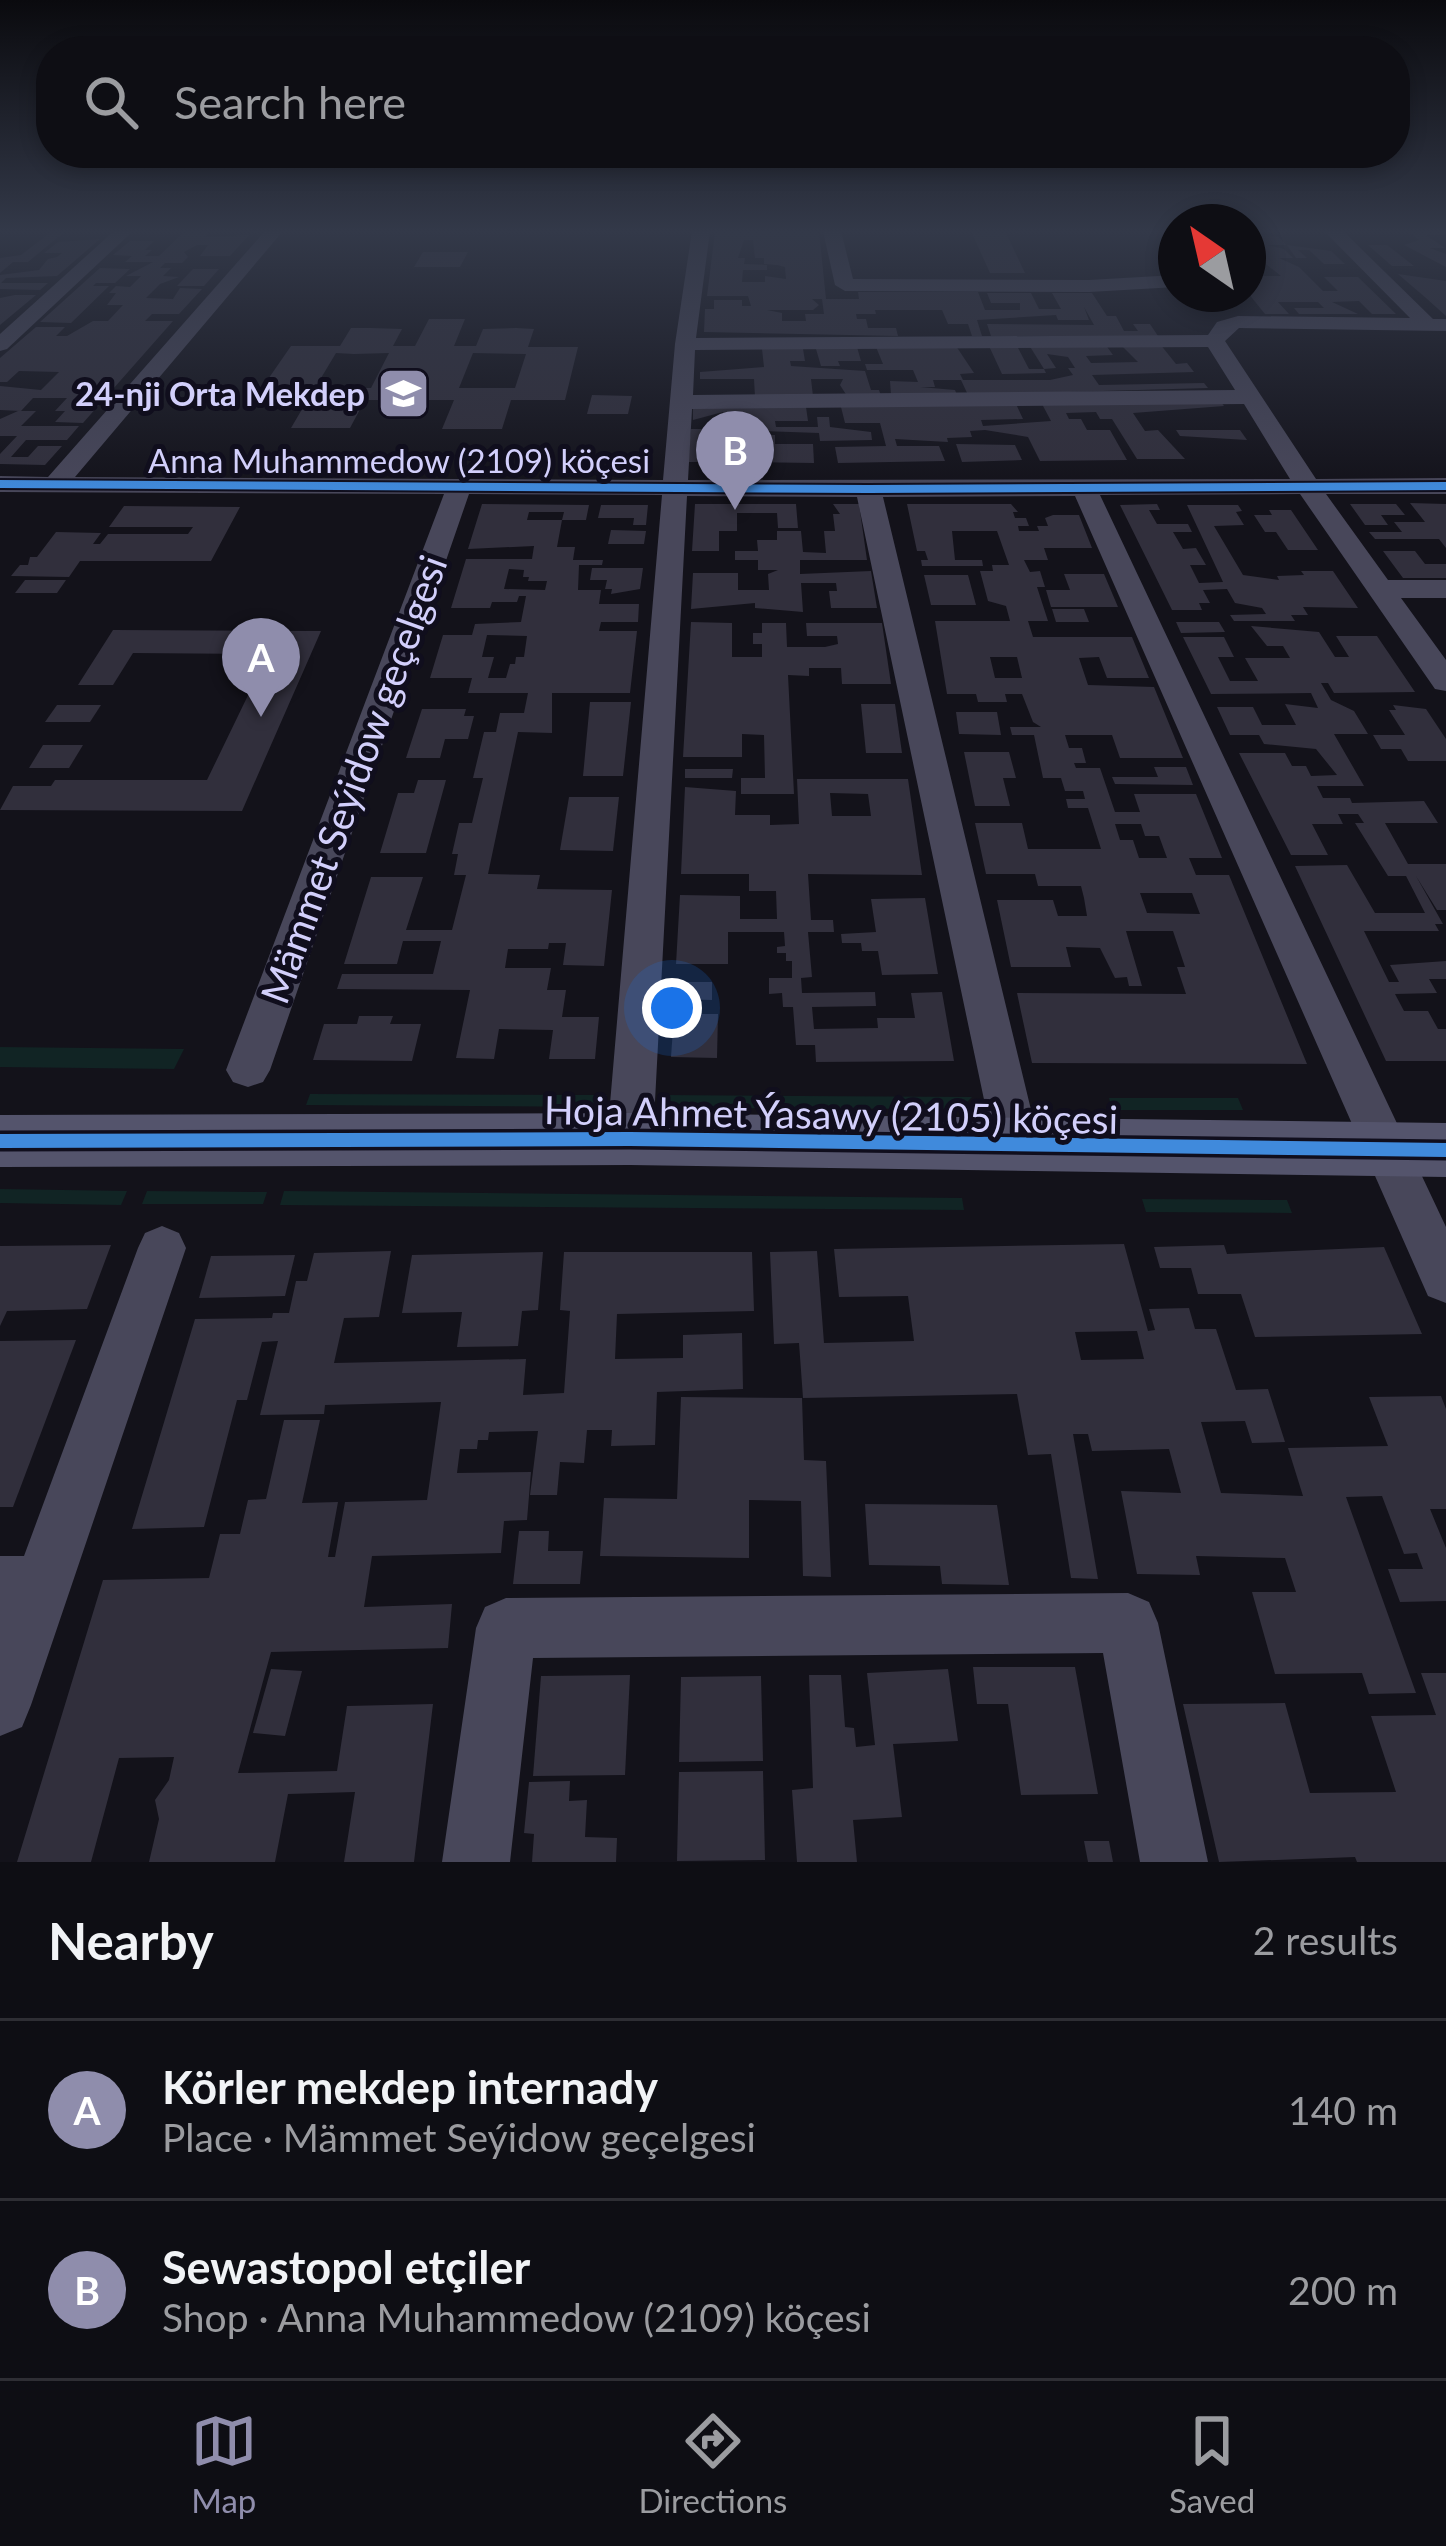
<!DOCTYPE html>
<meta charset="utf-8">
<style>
:root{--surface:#0e0e14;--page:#1c1c22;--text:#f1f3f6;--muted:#9b9ca0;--line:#2e2e34;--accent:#8f8dac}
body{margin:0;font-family:Lato,sans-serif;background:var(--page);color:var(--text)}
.compass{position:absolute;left:1158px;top:204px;width:108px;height:108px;border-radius:50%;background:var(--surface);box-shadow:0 6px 18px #0003;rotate:326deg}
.you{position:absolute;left:672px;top:1008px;width:42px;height:42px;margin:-30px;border:9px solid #fff;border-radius:50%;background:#1a73e8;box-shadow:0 0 0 18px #1a73e833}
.badge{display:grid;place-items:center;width:78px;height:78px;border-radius:50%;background:var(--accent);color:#fff;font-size:39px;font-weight:700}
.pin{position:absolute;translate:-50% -99px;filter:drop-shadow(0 3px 6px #0008)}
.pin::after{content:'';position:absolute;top:63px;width:42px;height:36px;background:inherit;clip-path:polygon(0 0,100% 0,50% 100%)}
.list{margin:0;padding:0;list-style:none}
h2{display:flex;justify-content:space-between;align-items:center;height:156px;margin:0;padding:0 48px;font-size:51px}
h2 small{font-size:39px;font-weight:400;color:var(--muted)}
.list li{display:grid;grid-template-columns:78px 1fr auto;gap:36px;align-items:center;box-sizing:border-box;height:180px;padding:0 48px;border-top:3px solid var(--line)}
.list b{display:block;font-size:45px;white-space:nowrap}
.list p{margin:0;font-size:39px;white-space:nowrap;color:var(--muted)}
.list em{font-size:39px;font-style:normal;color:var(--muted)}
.icon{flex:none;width:66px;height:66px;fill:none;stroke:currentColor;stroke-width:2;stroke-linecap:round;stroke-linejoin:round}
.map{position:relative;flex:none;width:1446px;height:1862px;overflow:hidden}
.search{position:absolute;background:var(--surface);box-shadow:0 6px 18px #0003;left:36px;right:36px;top:36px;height:132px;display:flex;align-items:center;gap:30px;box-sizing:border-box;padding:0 42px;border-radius:48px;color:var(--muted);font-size:45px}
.sheet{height:516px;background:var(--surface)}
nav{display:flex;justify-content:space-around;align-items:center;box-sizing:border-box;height:168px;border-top:3px solid var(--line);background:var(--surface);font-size:33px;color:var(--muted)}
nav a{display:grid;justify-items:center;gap:6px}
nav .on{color:var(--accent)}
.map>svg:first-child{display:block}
.green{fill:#112424}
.building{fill:#312f3c;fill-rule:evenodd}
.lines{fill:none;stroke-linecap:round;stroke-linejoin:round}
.street{fill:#48475a;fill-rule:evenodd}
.secondary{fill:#54546c;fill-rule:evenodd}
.cycleway-far1-casing{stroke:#100e1d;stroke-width:12}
.cycleway-casing{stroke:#100e1d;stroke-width:21}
.cycleway-far1{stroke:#408adc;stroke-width:8}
.cycleway{stroke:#408adc;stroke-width:14}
.labels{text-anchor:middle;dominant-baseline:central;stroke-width:10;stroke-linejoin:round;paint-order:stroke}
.far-poi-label{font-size:33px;font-weight:bold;fill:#d2cffb;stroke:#100e1d;text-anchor:end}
.far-street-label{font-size:33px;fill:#d2cffb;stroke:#100e1d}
.street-label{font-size:39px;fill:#d2cffb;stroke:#100e1d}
</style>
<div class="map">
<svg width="1446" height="1862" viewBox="0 0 1446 1862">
<rect width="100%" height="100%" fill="#13121a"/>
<g class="green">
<path d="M0 1047 184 1049 174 1069 0 1067Z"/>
<path d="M310 1094 607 1095 606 1107 306 1105Z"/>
<path d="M662 1096V1095L972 1097 960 1109 676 1108Z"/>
<path d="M1109 1098H1238L1243 1110H1112Z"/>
<path d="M0 1189 127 1191 121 1205 0 1203Z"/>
<path d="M147 1191 267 1192 263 1204H142Z"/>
<path d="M284 1191 962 1198 964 1210 280 1205Z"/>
<path d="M1142 1199 1287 1200 1292 1213 1146 1212Z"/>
</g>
<g class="building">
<path d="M185 231 209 232 205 237 249 235 230 256H200L208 245H197L184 252 188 257 182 263H165L160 268H171L163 276 179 277 160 284 146 298 173 299 180 288 202 289 179 314H152L145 321H173L83 423 55 422 65 411H55L67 398H33L21 411 0 410V386L41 390 59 372 19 371 7 382H0V358L36 327H65L56 336H67L93 321H108L123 305H107L116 293H109L116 286 130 287 141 276H126L153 262H125L132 256 113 255 130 241H154L145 250H152L145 256H159Z"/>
<path d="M819 231 826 299H812L819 305 813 310H767L782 313V321H806L805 314H824L822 299H859L858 292H978L985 310H1020V303H991L987 293H1031L1039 309H1061L1052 293H1092L1107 316H1116L1124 331H1138L1133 324H1150L1158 336H991L987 324 1094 325 1084 307 1089 320H1058L1056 315 977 320 982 336H972L968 324H948L942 310H875L876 314H856L857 319H866L868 328H896L898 336 704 332 705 309H714V300H742V306H751L748 296H707L715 232ZM744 240H753L755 258H764V264L777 265 785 267 786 279 765 276V282H742L743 270H767V265L744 264 745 258H738Z"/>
<path d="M971 231H1005L1025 273H990Z"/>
<path d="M1408 231H1446V235H1426L1445 248H1430L1446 254V267L1404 245 1419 240Z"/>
<path d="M51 232 63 233 28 262H13L0 273V258L21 255Z"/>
<path d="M1248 233 1279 237 1286 245H1267L1284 249 1293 258H1279L1299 267 1323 291H1338L1324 277H1358L1396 314H1372L1359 301 1332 302 1358 314H1299L1294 308H1324L1318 302H1278L1289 314H1265L1248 293V276H1281L1248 250Z"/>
<path d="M100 239 57 276 6 278 1 283H48L40 290 0 289V275L39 270 48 259 57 257 62 253H44L58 242Z"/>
<path d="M1287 245 1331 251 1345 264H1324L1309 250H1298L1307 258H1296Z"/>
<path d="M1368 245H1387L1414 266H1392Z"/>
<path d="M423 252H468L460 267H414Z"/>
<path d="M100 268 130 269 115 283H96L93 286H109L71 323 40 322Z"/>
<path d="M193 269H219L204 286H177Z"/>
<path d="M1398 274 1446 281V316L1426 298Z"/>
<path d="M15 295H36L0 325V298Z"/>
<path d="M429 319H465L454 346H476L483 329 516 328 534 329 528 347H578L565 400H511L502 429H442L454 400H419L415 411H395L400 400H365L350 428H291L308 399 255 398 291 346H340L351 328H370L402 329 393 346H415ZM336 353 354 354 389 353 371 388H315ZM473 353 526 354 515 388H459Z"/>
<path d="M1105 344 1113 355 1086 356 1091 363 1138 362 1120 344H1160L1176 364 1187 363 1194 372 1092 375 1099 385 1204 383 1208 388 968 395 961 380H1050L1073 375 1068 368H1075L1068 357 1047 354 1056 368 1044 369 1029 345Z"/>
<path d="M956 346 974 373 960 374 963 380H933L935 387H920L955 390 957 395H891L890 381 918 382 913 370H867L865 364H883L876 347Z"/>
<path d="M989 346H1017L1029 369H1044L1046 373 1002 374Z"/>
<path d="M857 347 861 361H838L840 366H821L816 349Z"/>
<path d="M762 349H803L805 361H790L791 366 865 371 871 390H879L881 396H847L840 385 843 379H811L813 396 755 397 754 379H700V372L764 367Z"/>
<path d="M592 395 632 396 628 414H587Z"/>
<path d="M1221 402 1224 406 1133 413 1145 431 1158 430 1185 459H1137L1112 419H1100L1096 412 1066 413 1069 419H1081L1087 430H1110L1127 460 1040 461 1028 437 985 430 970 431 972 437 947 438 948 442 895 439 897 446H939L945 461 838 463 835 447 886 446 880 423H845L841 407 1016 404 1023 419 981 420 983 426 1051 421 1042 404Z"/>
<path d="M693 407H806L808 421H775L776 427H818L817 417H829L830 427 871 432 872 440 820 441 819 433 728 430 723 428V412L693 420Z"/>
<path d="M18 411H36L21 426H79L67 440H26L11 457H28L38 446H62L45 465 0 464V454L17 436H0V419Z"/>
<path d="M691 429H721L714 440H701L699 462H687Z"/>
<path d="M1176 430H1240L1247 440 1180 436Z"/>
<path d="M743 434 775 435V444H813L814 463 742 462Z"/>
<path d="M956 444 1015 445 1022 460 962 462Z"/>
<path d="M1410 503 1446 504V548L1439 539H1375L1369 532H1402L1394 522H1425Z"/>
<path d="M482 504 589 505 586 520H562L564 512H529L527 520H562L557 547H575L573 560H603L602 565H579L578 590H601L599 604H639L638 622H601L599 631H637L630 693H552V733L518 732 488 874 540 875 537 889 612 890 604 966 563 965 566 943H549L548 949H508L505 968H551L547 990H566L562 1017H599L595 1059H549L553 1030 499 1029 494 1059 456 1058 470 990 337 989 342 974H433L441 941H403L397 964H344L371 877H423L406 930H452L466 875H454L458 854H452L459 823H472L483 778H473L484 732H496L500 713H524L528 693H468L472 678H430L443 635H472L475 624 521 622 526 596H519L517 602H492L490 608H451L466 559H532L534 546 468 549ZM509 569 524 570 523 577H529L528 581H547L545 590 504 589ZM487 635 527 636 524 657H516L515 664H510L506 678H488L494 657H482Z"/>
<path d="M695 504H796L798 528H778L777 513H737V531H719V551H692Z"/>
<path d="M833 504H859L867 560H800V574L871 571 877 608H831L829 591H837L836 583H801L803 612 755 608V603L691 609 693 573H738V590H769L768 574 778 570H758V560H735V551H758L757 540H777V531H801L803 552 826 553 824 531H835L833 514H840Z"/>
<path d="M907 504H1011L1018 512H1013L1015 518H1026L1029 526H1018L1019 531H1039L1037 526H1048L1045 518 1053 515H1079L1092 548H1044L1048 560H1024L1030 572 1040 571 1045 587H1037L1048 621H1028L1033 637H1132L1149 678H1107L1099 657 1079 658 1088 685 1154 687 1183 758H1120L1112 735H1065L1069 748H1082L1086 763H1074L1076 768H1100L1115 812H1140L1134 794H1196L1222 858H1189L1196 875H1229L1307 1064 1032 1063 1017 993 1186 994 1177 967H1185L1173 931H1126L1142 986H1129L1127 977 1115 978 1100 948 1066 947 1071 967H1011L997 900H1053L1058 916H1087L1084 898 1081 886H1038L1035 874H986L975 823H1022L1028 849H1101L1088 808H1068L1066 799H1085L1083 791H1065L1061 778H1043L1034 735H1012L1010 727H1041L1033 722 1022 694H1005L1007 702H978L976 694H947L935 621H1010L1006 606 988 601 980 571H993L992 565H1009L997 531H952L955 560H982L983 566H922L921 560H928L925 551H917ZM990 657H1017L1022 678H995ZM1115 824H1141L1145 836H1159L1167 858H1139L1133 840H1120ZM1140 893H1192L1200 914 1147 913Z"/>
<path d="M1157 504 1160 510H1149L1157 524H1188L1192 532H1173L1183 549 1196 548 1206 565H1190L1199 583 1223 582 1187 505H1238L1242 511 1236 512 1244 525 1214 526 1243 575 1279 580 1277 576 1304 575 1301 571H1333L1358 608 1303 607 1308 615H1291L1295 621H1234L1230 615 1266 614 1262 608 1235 603 1227 589 1203 590 1210 603H1199L1202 610H1172L1120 505Z"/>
<path d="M1350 504H1396L1405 515H1381L1388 525H1365Z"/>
<path d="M601 505H648L646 525H633L634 518H598Z"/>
<path d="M124 506 240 507 211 561H80L69 577 11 576 20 565H28L30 557H37L56 532 101 533 93 544H100L108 534H188L193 527H109Z"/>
<path d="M1269 510H1291L1318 550H1288L1276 532H1265L1254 515H1272Z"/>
<path d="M611 530 646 531 644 544H608Z"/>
<path d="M1383 551H1415L1425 564H1446V578H1403Z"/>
<path d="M592 568H643L640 589 611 594 612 589H605L607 580H590Z"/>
<path d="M1064 574H1104L1118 607H1051L1046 590H1070Z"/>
<path d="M924 575H968L976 605H931Z"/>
<path d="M25 580H66L57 593H15Z"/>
<path d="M1052 609H1084L1089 622H1056Z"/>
<path d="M691 622 732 623V657H762V644H753V633H762V623H786L787 647H825L838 644 837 636H807L806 623H882L891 684H842L841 668H809V676L788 675 794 794H741V778H765L764 735 742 734V757H683Z"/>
<path d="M1176 622H1219L1225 632 1181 633Z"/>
<path d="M1251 626 1319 632 1335 657H1349L1336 636H1377L1415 692 1334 693 1328 683H1321L1331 700 1354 711 1368 734H1334L1364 786H1317L1323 798H1350L1352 803 1424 801 1438 823H1385L1408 864H1446V910H1437L1416 876 1443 924H1435L1439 931H1364L1389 982H1399L1390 965 1446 961V979H1429L1437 993 1395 994 1404 1011H1428L1438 1029H1446V1061H1386L1295 866 1347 865 1375 913H1425L1406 876H1388L1355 823H1364L1358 814H1338L1343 824H1312L1328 855H1291L1239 753H1285L1292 766H1306L1311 776 1337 775 1316 749 1264 744 1259 735H1230L1217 707H1253L1262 725H1296L1285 704 1318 708 1311 693 1211 694 1183 637H1224L1234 657H1218L1230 681H1258L1245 658H1290L1283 646H1267Z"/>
<path d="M113 630 321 631 242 811 0 810 13 786H51L55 780H207L268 654 133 653 113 685H78Z"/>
<path d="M590 702H631L623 776H583Z"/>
<path d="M861 704H895L902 753H866Z"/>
<path d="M57 705H101L90 722H45Z"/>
<path d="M1393 705 1426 709 1446 739V761H1408L1401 749H1381L1373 735H1405L1389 710H1396Z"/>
<path d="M422 709H466L464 716H474L468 739H445L440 758H406Z"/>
<path d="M956 712H997L1001 735 959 734Z"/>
<path d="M43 745H83L69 768H29Z"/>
<path d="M964 752H1009L1016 778H1003L1010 806H975Z"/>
<path d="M1154 767H1186L1193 785 1115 784 1112 777H1158Z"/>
<path d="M685 769H733L732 778H685Z"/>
<path d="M797 779H908L922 875 808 874 811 920H833L834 932H808L812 977 801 978 802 993 875 992 876 1006 812 1007 814 1029 878 1028 877 1018H915L911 993 942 992 954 1061 816 1062 815 1045H796L793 1007H783L782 993 769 994V978H792V961H786V953H777V947L785 946 784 932H728V964H676L680 895 740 896V919H777L776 891H749V874H681L685 787 736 791 735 815H770V825L799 824ZM830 793 868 794 871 816H832Z"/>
<path d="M418 780H446L426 853H380L398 793H414Z"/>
<path d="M569 797H619L613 851 560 850Z"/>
<path d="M925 898 938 974 882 975 878 951H862L861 943H842L841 934 876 932 871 899Z"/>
<path d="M675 982H712V1000L674 999Z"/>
<path d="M674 1014H718L717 1058 671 1057Z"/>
<path d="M359 1016H393L390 1024H421L412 1061 313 1060 324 1024H357Z"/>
<path d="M1124 1244 1148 1331 1155 1330 1149 1309 1189 1308 1195 1329H1216L1236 1390 1268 1389 1285 1442 1252 1443 1245 1421 1201 1422 1221 1493 1303 1496 1288 1448 1388 1446 1369 1397 1441 1396 1446 1409V1509H1430L1446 1548V1601L1400 1602 1388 1569H1423L1417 1553 1404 1554 1382 1496 1346 1497 1416 1693 1369 1694 1362 1673 1275 1674 1252 1592H1296L1285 1558 1196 1556 1200 1575 1137 1574 1121 1491 1181 1493 1169 1449 1092 1451 1088 1434H1073L1098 1579 1071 1578 1051 1454 1028 1455 1017 1394 803 1398 799 1343 774 1344 770 1252 817 1251 824 1343 914 1341 908 1296 839 1297 834 1249ZM1137 1331 1144 1359 1081 1360 1075 1332Z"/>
<path d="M111 1245 87 1309 7 1311 0 1326V1246Z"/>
<path d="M1224 1245 1227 1254 1384 1247 1422 1334 1255 1337 1241 1294H1198L1191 1268H1160L1154 1247Z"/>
<path d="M391 1251 379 1317 344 1318 334 1363 526 1359 523 1395 564 1393 570 1311 560 1310 564 1252H752L754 1311 617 1314 615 1359 683 1358V1335L742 1333 743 1389 657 1392 655 1445 611 1446 612 1430H587L584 1463 560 1462 557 1495H530L538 1431 489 1432 488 1440H478L477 1449H460L457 1473 531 1472 527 1520 504 1521 501 1553 372 1556 364 1607 452 1604 448 1648 271 1652 238 1773 337 1771 347 1706 433 1704 414 1862H344L355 1792 288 1794 275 1862H149L159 1819 155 1800 169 1780 174 1757 119 1758 91 1862H17L103 1580 209 1578 220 1534H240L248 1500 266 1499 284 1420H320L302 1503 338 1502 328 1557H335L345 1502 427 1500 441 1402 325 1405 324 1414 260 1415 278 1341 262 1342 247 1400H237L204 1527 132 1529 195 1319 272 1318 273 1313H289L296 1281H307L314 1253Z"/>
<path d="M543 1252 538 1310 522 1311 518 1346 457 1347 462 1312 402 1313 412 1255Z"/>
<path d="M295 1255 285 1296 199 1298 211 1256Z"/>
<path d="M76 1340 13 1507H0V1341Z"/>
<path d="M681 1397 802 1398 804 1460 826 1461 831 1577 803 1576 801 1501 749 1500V1558L600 1556 604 1498 677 1499Z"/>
<path d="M865 1504 997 1505 1009 1585 942 1584 940 1566 869 1565Z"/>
<path d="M519 1531H549L548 1551H583L580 1584H513Z"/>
<path d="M973 1667H1075L1098 1794 1021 1795 1008 1704H977Z"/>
<path d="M271 1669 302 1671 285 1736 253 1733Z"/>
<path d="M948 1669 958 1741 893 1744 902 1817 853 1820 857 1862H797L792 1790 813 1788 809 1675H841L845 1727 854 1728 856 1747 875 1745 867 1673Z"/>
<path d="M1421 1673H1446V1862H1357L1355 1857 1219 1862 1183 1704 1285 1703 1310 1793 1396 1792 1371 1716 1436 1715Z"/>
<path d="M630 1675 625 1775 533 1776 541 1676Z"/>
<path d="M761 1676 763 1761 679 1762 681 1677Z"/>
<path d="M763 1771 765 1860 677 1861 679 1772Z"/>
<path d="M570 1781 569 1801 587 1800 585 1837 617 1838 616 1862H532L534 1834 524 1833 529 1782Z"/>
<path d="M1084 1841H1109L1113 1862H1088Z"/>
</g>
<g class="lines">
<g class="street">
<path d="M114 231H133L7 349 0 351V334Z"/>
<path d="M265 231H283L75 477 663 480 675 344 692 231H710L696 338 1208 335 1217 322 1238 316 1410 318 1324 231H1343L1433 319H1446V331L1239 328 1225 341 1316 479 1446 478V494H1326L1388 580H1446V598H1401L1446 660V691L1435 689 1300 494 1100 495 1446 1227V1303L1428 1296 1075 496 883 497 1040 1147 1033 1161 1017 1166 1001 1161 994 1147 857 497 687 496 653 1139 646 1152 630 1158 614 1152 607 1139 662 495 469 494 270 1070 263 1082 248 1087 233 1082 226 1070 444 494 0 492V476L48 477ZM1208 347 1235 390 693 395 695 350ZM1244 404 1290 479 688 480 692 409Z"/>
<path d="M823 231H841L853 279 1089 280 1176 275V287L1089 292 845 291 835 285Z"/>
<path d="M1161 231H1176V244L1170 243Z"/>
<path d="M162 1226 179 1233 186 1248 31 1705 22 1727 0 1736V1556H24L138 1248 145 1233Z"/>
<path d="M1128 1593 1149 1602 1158 1623 1208 1862H1140L1103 1653 533 1658 510 1862H442L476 1628 485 1607 506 1598Z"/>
</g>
<path class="secondary" d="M630 1113 1446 1123V1177L630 1165 0 1167V1115Z"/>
<defs>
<path id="cycleway-far1" d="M0 484 868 489 1446 486"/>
<path id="cycleway" d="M0 1141 630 1139 1446 1150"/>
</defs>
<use href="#cycleway-far1" class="cycleway-far1-casing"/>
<use href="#cycleway" class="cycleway-casing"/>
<use href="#cycleway-far1" class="cycleway-far1"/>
<use href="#cycleway" class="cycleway"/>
</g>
<linearGradient id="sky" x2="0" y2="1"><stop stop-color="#0a0a0e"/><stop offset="0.47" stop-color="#333949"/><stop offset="1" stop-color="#333949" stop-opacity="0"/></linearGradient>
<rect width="1446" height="492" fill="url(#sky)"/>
<defs>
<symbol id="school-square" viewBox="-11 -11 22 22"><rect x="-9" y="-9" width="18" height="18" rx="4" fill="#8f8dac" stroke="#100e1d"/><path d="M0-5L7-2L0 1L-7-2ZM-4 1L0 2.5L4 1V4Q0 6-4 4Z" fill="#fff"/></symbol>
</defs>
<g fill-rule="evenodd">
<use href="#school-square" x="374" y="364" width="59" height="59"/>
</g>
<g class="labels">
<g class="far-poi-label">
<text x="365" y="393">24-nji Orta Mekdep</text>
</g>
<g class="far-street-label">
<text x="399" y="460">Anna Muhammedow (2109) köçesi</text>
</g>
<g class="street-label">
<text transform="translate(353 779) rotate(-70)">Mämmet Seýidow geçelgesi</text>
<text transform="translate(831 1114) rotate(1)">Hoja Ahmet Ýasawy (2105) köçesi</text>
</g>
</g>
</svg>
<svg class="compass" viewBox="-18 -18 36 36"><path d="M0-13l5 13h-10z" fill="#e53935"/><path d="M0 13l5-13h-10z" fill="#9b9ca0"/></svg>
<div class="you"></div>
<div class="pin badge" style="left:261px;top:717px">A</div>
<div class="pin badge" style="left:735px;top:510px">B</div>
<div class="search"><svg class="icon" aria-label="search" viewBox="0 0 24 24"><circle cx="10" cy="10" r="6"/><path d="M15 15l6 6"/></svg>Search here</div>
</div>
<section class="sheet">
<h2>Nearby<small>2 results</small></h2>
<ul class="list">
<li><span class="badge">A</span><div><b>Körler mekdep internady</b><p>Place · Mämmet Seýidow geçelgesi</p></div><em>140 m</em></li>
<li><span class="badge">B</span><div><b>Sewastopol etçiler</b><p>Shop · Anna Muhammedow (2109) köçesi</p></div><em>200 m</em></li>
</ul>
</section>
<nav>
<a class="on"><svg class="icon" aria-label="map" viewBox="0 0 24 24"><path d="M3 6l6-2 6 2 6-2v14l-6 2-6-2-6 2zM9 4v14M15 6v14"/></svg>Map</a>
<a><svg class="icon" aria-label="directions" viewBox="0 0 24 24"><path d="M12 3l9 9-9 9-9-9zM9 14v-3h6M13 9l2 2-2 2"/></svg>Directions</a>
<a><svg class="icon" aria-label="saved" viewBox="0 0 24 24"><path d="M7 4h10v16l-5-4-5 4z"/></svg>Saved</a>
</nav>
